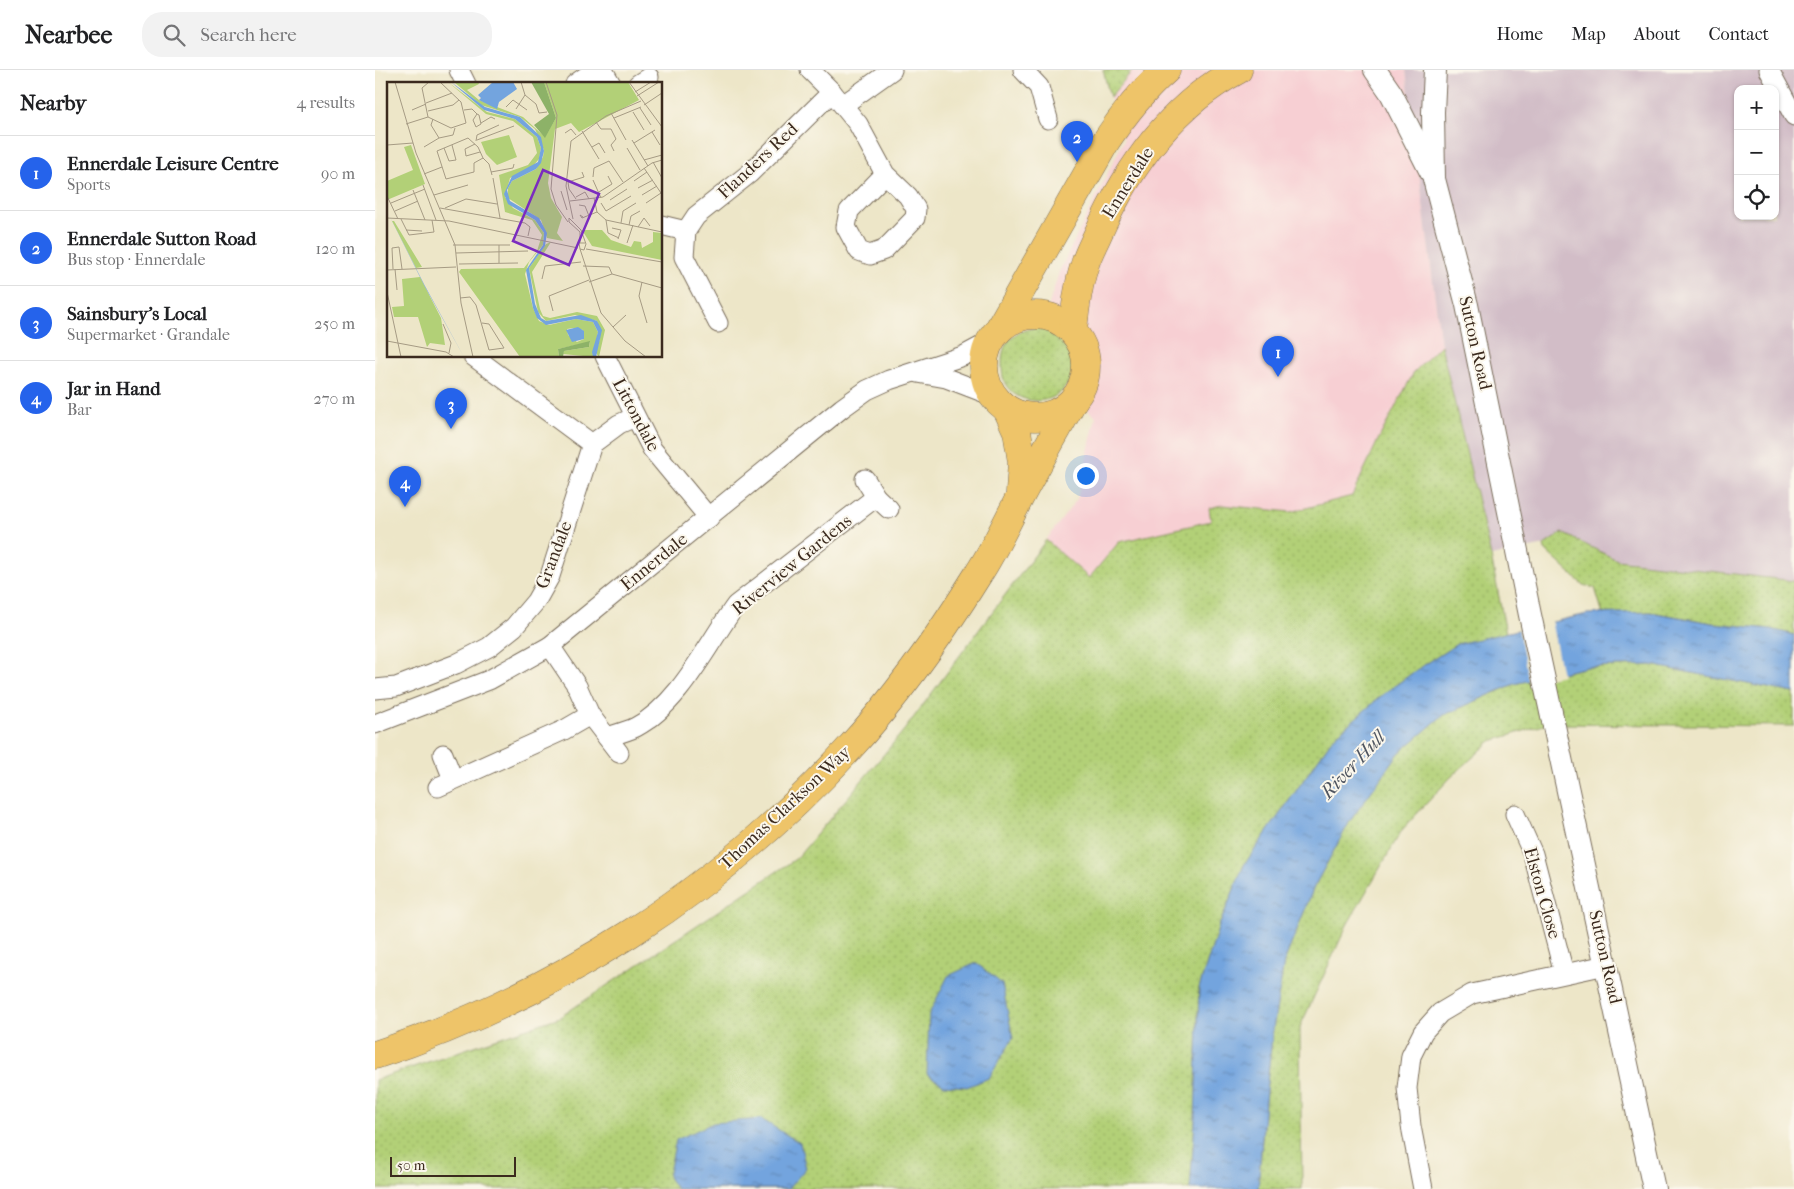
<!DOCTYPE html>
<meta charset="utf-8">
<style>
:root{--surface:#fff;--page:#f2f2f2;--text:#202124;--muted:#757577;--line:#e0e0e0;--accent:#2563eb}
body{margin:0;font-family:"IM FELL French Canon",serif;background:var(--page);color:var(--text)}
.controls{position:absolute;right:15px;top:15px;display:grid;overflow:hidden;border-radius:10px;box-shadow:0 1px 4px #0004}
.controls button{width:45px;height:45px;display:grid;place-items:center;padding:0;border:0;border-bottom:1px solid var(--line);background:var(--surface);color:var(--text);font:25px sans-serif}
.scale{position:absolute;left:15px;bottom:12px;width:126px;box-sizing:border-box;padding-left:5px;border:2px solid #3b2a1e;border-top:0;font-size:14px;line-height:18px;white-space:nowrap;color:#3b2a1e;-webkit-text-stroke:4px #fbf7ec;paint-order:stroke}
.you{position:absolute;left:710px;top:405px;width:18px;height:18px;margin:-12px;border:4px solid #fff;border-radius:50%;background:#1a73e8;box-shadow:0 0 0 8px #1a73e833}
.badge{display:grid;place-items:center;width:32px;height:32px;border-radius:50%;background:var(--accent);color:#fff;font-size:16px;font-weight:700}
.pin{position:absolute;translate:-50% -41px;filter:drop-shadow(0 1px 2px #0008)}
.pin::after{content:'';position:absolute;top:26px;width:18px;height:15px;background:inherit;clip-path:polygon(0 0,100% 0,50% 100%)}
.list{margin:0;padding:0;list-style:none}
h2{display:flex;justify-content:space-between;align-items:center;height:65px;margin:0;padding:0 20px;font-size:21px}
h2 small{font-size:16px;font-weight:400;color:var(--muted)}
.list li{display:grid;grid-template-columns:32px 1fr auto;gap:15px;align-items:center;box-sizing:border-box;height:75px;padding:0 20px;border-top:1px solid var(--line)}
.list b{display:block;font-size:19px;white-space:nowrap}
.list p{margin:0;font-size:16px;white-space:nowrap;color:var(--muted)}
.list em{font-size:16px;font-style:normal;color:var(--muted)}
.icon{flex:none;width:28px;height:28px;fill:none;stroke:currentColor;stroke-width:2;stroke-linecap:round;stroke-linejoin:round}
.map{position:relative;flex:none;width:1419px;height:1119px;overflow:hidden}
header{display:flex;align-items:center;gap:30px;box-sizing:border-box;height:70px;padding:0 25px;background:var(--surface);border-bottom:1px solid var(--line)}
header strong{font-size:24px}
nav{display:flex;gap:28px;margin-inline-start:auto;font-size:18px}
.search{width:350px;height:45px;background:var(--page);display:flex;align-items:center;gap:12px;box-sizing:border-box;padding:0 18px;border-radius:20px;color:var(--muted);font-size:19px}
main{display:flex}
aside{flex:1;background:var(--surface)}
.map>svg:first-child{display:block}
.built{fill:#f7cfd3}
.industrial{fill:#d2bdc7;fill-rule:evenodd}
.grass{fill:url(#grass-dots);stroke:#767d4a}
.water{fill:url(#water-ripples);stroke:#57677e}
.pier{fill:#ede6c8}
.lines{fill:none;stroke-linecap:round;stroke-linejoin:round}
.minor-casing{stroke:#796c5a;stroke-width:21}
.tertiary-casing{stroke:#796c5a;stroke-width:24}
.trunk-casing{stroke:#796c5a;stroke-width:29}
.minor{stroke:#fff;stroke-width:19}
.tertiary{stroke:#fff;stroke-width:22}
.trunk{stroke:#eec469;stroke-width:28}
.labels{text-anchor:middle;dominant-baseline:central;stroke-width:4;stroke-linejoin:round;paint-order:stroke}
.street-label{font-size:18px;fill:#3b2a1e;stroke:#fbf7ec}
.water-label{font-size:19px;font-style:italic;fill:#4f5561;stroke:#fbf7ec}
.inset-road{fill:none;stroke:#a69b84;stroke-width:1}
.view{fill:#7b2cbf;fill-opacity:0.15;stroke:#7b2cbf;stroke-width:2.5}
.inset-edge{fill:none;stroke:#3b2a1e;stroke-width:2.5}
</style>
<header>
<strong>Nearbee</strong>
<div class="search"><svg class="icon" aria-label="search" viewBox="0 0 24 24"><circle cx="10" cy="10" r="6"/><path d="M15 15l6 6"/></svg>Search here</div>
<nav><a>Home</a><a>Map</a><a>About</a><a>Contact</a></nav>
</header>
<main>
<aside>
<h2>Nearby<small>4 results</small></h2>
<ul class="list">
<li><span class="badge">1</span><div><b>Ennerdale Leisure Centre</b><p>Sports</p></div><em>90 m</em></li>
<li><span class="badge">2</span><div><b>Ennerdale Sutton Road</b><p>Bus stop · Ennerdale</p></div><em>120 m</em></li>
<li><span class="badge">3</span><div><b>Sainsbury's Local</b><p>Supermarket · Grandale</p></div><em>250 m</em></li>
<li><span class="badge">4</span><div><b>Jar in Hand</b><p>Bar</p></div><em>270 m</em></li>
</ul>
</aside>
<div class="map">
<svg width="1419" height="1119" viewBox="0 0 1419 1119">
<defs>
<pattern id="grass-dots" width="8" height="8" patternUnits="userSpaceOnUse" patternTransform="scale(1.25)"><rect width="8" height="8" fill="#b2d077"/><path d="M2 2h.1M6 6h.1" fill="none" stroke="#9ab366" stroke-width="1.8" stroke-linecap="round"/></pattern>
<pattern id="water-ripples" width="26" height="14" patternUnits="userSpaceOnUse" patternTransform="scale(1.25)"><rect width="26" height="14" fill="#73a4de"/><path d="M2 4q2-2 4 0t4 0M15 11q2-2 4 0t4 0" fill="none" stroke="#6086b3"/></pattern>
</defs>
<rect width="100%" height="100%" fill="#fbf7ec"/>
<filter id="ink" filterUnits="userSpaceOnUse"><feTurbulence type="fractalNoise" baseFrequency=".02" numOctaves="2"/><feDisplacementMap in="SourceGraphic" scale="10" xChannelSelector="R" yChannelSelector="G"/><feConvolveMatrix kernelMatrix="1 2 1 2 8 2 1 2 1" color-interpolation-filters="sRGB"/></filter>
<filter id="wash" filterUnits="userSpaceOnUse"><feTurbulence type="fractalNoise" baseFrequency=".0096" numOctaves="4" result="noise"/><feDisplacementMap in="SourceGraphic" scale="20" xChannelSelector="R" yChannelSelector="G"/><feGaussianBlur stdDeviation="1.12" result="paint"/><feColorMatrix in="noise" values="0 0 0 0 0 0 0 0 0 0 0 0 0 0 0 0 0 1.4 0 .05"/><feComposite in="paint" operator="in"/></filter>
<g filter="url(#wash)">
<rect width="100%" height="100%" fill="#ede6c8"/>
<path class="built" d="M758 0H1031L1066 275 1039 302 977 426 916 442 847 435 834 438 836 451 744 472 714 508 671 470 702 429 721 347 690 318 697 306V293L691 274 680 263 667 257 684 202 749 70 735 27Z"/>
<path class="industrial" d="M1031 0H1419V511L1242 490 1187 463 1170 475 1116 486 1066 275ZM1363 19H1400V146H1363Z"/>
<g class="grass">
<path d="M728 0H758L735 27Z"/>
<path d="M667 257C690 268 709 295 690 318 676 335 647 335 633 318 628 312 627 303 627 296 626 267 642 260 667 257Z"/>
<path d="M1066 275 1116 486 1131 563 1082 574 1040 601 1006 626 958 668 869 795 844 856 824 918 820 1051 815 1119H0V1010L185 947 422 788 530 659 671 470 714 508 744 472 836 451 834 438 847 435 916 442 977 426 1004 368 1039 302Z"/>
<path d="M1187 463 1242 490 1419 511V565L1396 559 1338 553 1275 542 1228 544 1220 518 1208 515 1170 480 1169 475Z"/>
<path d="M1276 595 1419 623V656L1172 654 1116 671 1075 708 1027 760 972 855 925 957 927 1119H883L890 1031 898 959 909 892 939 817 975 751 1024 683 1067 646 1139 614 1212 597Z"/>
</g>
<g class="water">
<path d="M1275 542 1338 553 1396 559 1419 565V623L1276 595 1212 597 1139 614 1067 646 1024 683 975 751 939 817 909 892 898 959 890 1031 883 1119H815L820 1051 824 918 844 856 869 795 958 668 1006 626 1040 601 1082 574 1212 544Z"/>
<path d="M601 893 627 914 638 968 614 1008 592 1017 569 1015 552 1004 554 944 573 906Z"/>
<path d="M386 1049 425 1073 431 1098 413 1119H301L293 1107 301 1070 338 1053Z"/>
</g>
<path class="pier" d="M1176 550 1187 605 1154 613 1143 558Z"/>
</g>
<g filter="url(#ink)">
<g class="lines">
<defs>
<g id="minor">
<path d="M84 0 91 14"/>
<path d="M228 0 236 14"/>
<path d="M435 0 457 22 483 54 510 104 533 126 541 139 540 148 509 180 495 185 484 181 471 157 474 141 510 104"/>
<path d="M648 0 664 17 673 49"/>
<path d="M1394 0 1419 46"/>
<path d="M200 14 220 0"/>
<path d="M263 14 274 7"/>
<path d="M468 35 517 0"/>
<path d="M286 155 311 161"/>
<path d="M343 253 309 187 311 161 321 146 375 103 457 22"/>
<path d="M98 286 217 374"/>
<path d="M230 286 277 379 334 448"/>
<path d="M543 303 571 308 618 326"/>
<path d="M490 409 501 427 514 439"/>
<path d="M175 576 202 616 215 645 244 683"/>
<path d="M0 619 21 617 81 594 114 577 139 557 161 531 175 506 217 374 244 354 260 347"/>
<path d="M0 654 114 610 175 576 467 338 492 320 514 310 588 286 614 272"/>
<path d="M232 667C242 664 253 661 261 657 305 634 333 573 361 535L501 427"/>
<path d="M68 684 78 709"/>
<path d="M63 717 189 660 215 645"/>
<path d="M1140 744 1158 784 1189 903"/>
<path d="M1048 1119 1036 1056 1032 1018 1036 986 1048 962 1065 943 1097 924 1231 895"/>
</g>
<g id="tertiary">
<path d="M1000 0 1016 23 1056 102"/>
<path d="M1060 0 1058 42 1059 109 1092 235 1155 545 1279 1119"/>
</g>
<g id="trunk">
<circle cx="660" cy="296" r="51"/>
<path d="M624 259 731 71C749 44 767 21 791 0"/>
<path d="M698 261C700 239 703 215 710 194 713 184 718 175 722 166 752 99 797 35 863 0"/>
<path d="M632 339 642 361 647 392 645 422"/>
<path d="M0 985C179 926 344 821 471 682 521 628 565 566 604 503 619 480 631 454 644 429 662 395 681 362 699 329"/>
</g>
</defs>
<use href="#minor" class="minor-casing"/>
<use href="#tertiary" class="tertiary-casing"/>
<use href="#trunk" class="trunk-casing"/>
<use href="#minor" class="minor"/>
<use href="#tertiary" class="tertiary"/>
<use href="#trunk" class="trunk"/>
</g>
</g>
<g class="labels">
<g class="street-label">
<text transform="translate(383 91) rotate(-43)">Flanders Red</text>
<text transform="translate(753 113) rotate(-58)">Ennerdale</text>
<text transform="translate(1100 273) rotate(77)">Sutton Road</text>
<text transform="translate(261 345) rotate(62)">Littondale</text>
<text transform="translate(179 485) rotate(-69)">Grandale</text>
<text transform="translate(279 492) rotate(-39)">Ennerdale</text>
<text transform="translate(417 495) rotate(-39)">Riverview Gardens</text>
<text transform="translate(410 738) rotate(-43)">Thomas Clarkson Way</text>
<text transform="translate(1167 823) rotate(74)">Elston Close</text>
<text transform="translate(1230 887) rotate(77)">Sutton Road</text>
</g>
<g class="water-label">
<text transform="translate(978 695) rotate(-47)">River Hull</text>
</g>
</g>
<g transform="translate(12 12)">
<rect width="275" height="275" fill="#ede6c8"/>
<path d="M61 0 100 30 128 37 150 55 154 66 152 77 146 84 123 96 118 115 126 126 148 138 157 151 156 163 142 180 138 192 146 226 152 239 162 243 189 237 206 240 211 250 206 275 176 272 177 269 202 265 203 260 171 267 172 275H133L72 190 74 187 137 186 150 169 155 153 145 138 118 130 112 93 141 83 150 71 146 55 126 39 99 32ZM186 246 196 248 197 257 190 260 181 253 180 247ZM67 0H91L92 2 80 8 92 18 136 35 158 55 169 36 157 0H241L252 18 192 50 184 41 168 47 161 101 164 116 175 135 170 151 176 159 160 156 154 138 121 116V106L125 99 149 87 156 75 157 68 148 47 133 35 94 23ZM122 53 130 75 110 83 99 72 94 60ZM24 63 38 102 0 118V99L26 88 17 65ZM5 139H7L35 185 29 186ZM195 148H215L224 158 244 165 247 159 254 160 255 166 266 160V150L275 151V178L205 164ZM164 160 145 190 153 227 156 234 163 236 190 230 210 234 218 248 212 275 209 271 213 256 210 239 188 233 159 239 151 230 142 186 159 162ZM33 195 54 236 58 263 43 261 40 265 31 235H7L5 225 17 224 15 197Z" fill="#b2d077" fill-rule="evenodd"/>
<path d="M144 0H157L169 36 158 56 147 43 162 32ZM203 259 202 265 177 269 176 275H172L171 267Z" fill="#8db268"/>
<path d="M64 0 98 25 133 35 154 55 157 69 154 81 149 87 125 99 120 108 123 119 152 136 160 151 158 164 142 186 148 222 154 236 159 239 194 233 210 239 215 248 209 275H206L205 270 211 250 206 240 189 237 159 243 150 236 146 226 139 188 156 163 157 151 148 138 121 122 117 112 125 94 151 80 154 66 150 55 128 37 97 28ZM106 0H126L130 7 112 20 110 27 92 18 94 16 91 13ZM0 129 38 204 77 275 38 205ZM191 245 197 249V257L185 260 179 248Z" fill="#73a4de"/>
<path class="inset-road" d="M8 0 29 71 68 163 74 221 86 275M134 0 138 13 149 22 152 31 160 30M159 0 170 33 164 107 169 123 181 140M242 0 275 45M248 10 264 0M250 14 272 0M39 21 65 11M257 23 275 11M119 25 126 18 140 28M253 26 264 43M129 27 138 13M25 28 39 22M77 28 85 27 90 32 92 33 94 42 89 45 86 38 90 32M41 29 66 23 72 18M246 30 257 48M224 31 239 58M41 35 64 46 79 41 74 20 53 0M41 35 35 6 42 0M227 36 254 25M46 37 44 43 52 56 66 53 68 46M209 40 214 47H224L229 57 224 63 227 69M94 41 104 35 108 37M19 42 41 35M195 49 212 77M265 50 273 63M178 51 184 47 189 53M81 56 91 65 96 76 87 81V90L59 97 50 69ZM90 58 127 44M245 58 261 84M89 59 90 53 112 43M247 61 268 48M88 62 78 67 79 74 93 70M0 63 26 61M37 65 52 56M205 65 212 61 218 71M57 66 62 79 69 78 65 63M240 66 253 88M96 76 102 82 105 93M257 78 275 73M266 80 275 96M257 86 274 111 259 121M104 90 126 86 127 82M37 92 55 85M206 95 207 86 222 79 236 100M106 96 113 136M206 98 214 116M247 99 260 90M36 103 49 138M251 106 266 98M26 108 38 138M174 109 180 128M212 110 225 102 221 94M47 113 81 103M255 113 270 104M0 114 11 137M189 115 198 110 202 117M207 116 210 130 219 138 275 150M189 117 182 107 181 100 197 95 195 90M223 118 240 107M183 119 216 115 265 81 275 78M4 121 38 107M214 121 219 129 244 114M192 123 198 124 202 134M53 126 138 141 143 145 141 154M58 126 79 117 110 122M8 129 31 119M196 135 193 133 195 136 210 130M0 136 62 139 191 166M14 137 22 153 47 150 45 138M186 137 179 104 184 59 219 34 254 19M219 138 221 151 232 156M234 141 236 129 249 121M242 143 244 134 253 129M251 145 257 136 263 144M225 146 234 148 231 157M19 148 35 149M193 161V150L182 140V136L194 148 199 162 197 168 193 167 192 161H198M240 161 246 143M66 163H123M193 167 214 231 238 259 259 275M199 167 275 180M69 171 141 169M112 181V163M72 182 131 181M196 184 222 185 225 192M6 187 5 166 12 165 15 187M8 187 10 208M0 188 69 185M155 197 158 184 194 180M202 200 225 192 275 206M255 200 252 214 260 241M0 210 14 275M73 216 83 215 89 223 102 268 117 266 102 242 95 241M166 229 162 214 202 198M56 242 64 261 62 271M226 245 239 233M0 259 59 270 67 275"/>
<path class="view" d="M156 88 212 112 182 183 126 159Z"/>
<rect width="275" height="275" class="inset-edge"/>
</g>
</svg>
<div class="controls">
<button>+</button>
<button>−</button>
<button><svg class="icon" aria-label="locate" viewBox="0 0 24 24"><circle cx="12" cy="12" r="6"/><path d="M12 2v4M12 18v4M2 12h4M18 12h4"/></svg></button>
</div>
<div class="scale">50 m</div>
<div class="you"></div>
<div class="pin badge" style="left:903px;top:307px">1</div>
<div class="pin badge" style="left:702px;top:92px">2</div>
<div class="pin badge" style="left:76px;top:359px">3</div>
<div class="pin badge" style="left:30px;top:437px">4</div>
</div>
</main>
